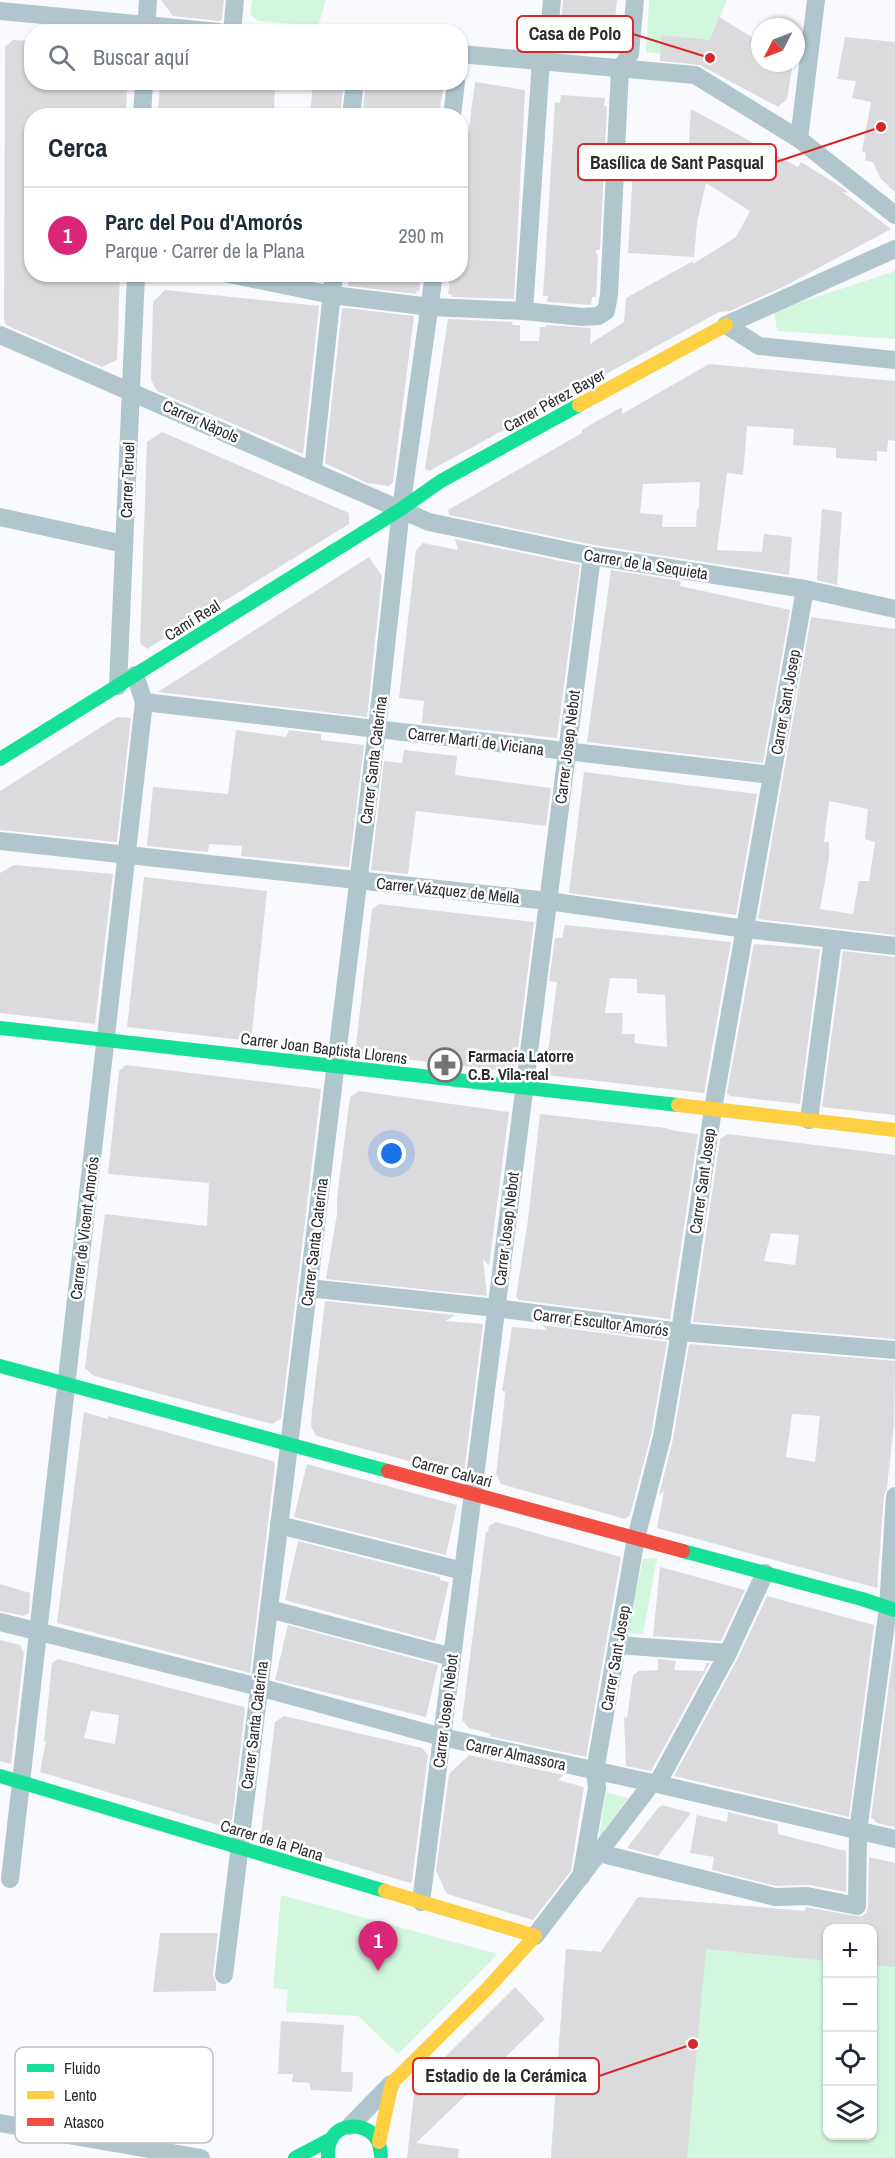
<!DOCTYPE html>
<html lang="es">
<meta charset="utf-8">
<style>
:root{--surface:#fff;--page:#f6f6f7;--text:#1f2937;--muted:#747a83;--line:#e0e1e3;--accent:#db2777}
body{margin:0;font-family:"Archivo Narrow",sans-serif;background:var(--page);color:var(--text)}
.controls{position:absolute;right:18px;bottom:18px;display:grid;overflow:hidden;border-radius:12px;box-shadow:0 2px 4px #0004}
.controls button{width:54px;height:54px;display:grid;place-items:center;padding:0;border:0;border-bottom:2px solid var(--line);background:var(--surface);color:var(--text);font:30px sans-serif}
.compass{position:absolute;left:751px;top:18px;width:54px;height:54px;border-radius:50%;background:var(--surface);box-shadow:0 2px 4px #0004;rotate:228deg}
.you{position:absolute;left:392px;top:1154px;width:21px;height:21px;margin:-15px;border:4px solid #fff;border-radius:50%;background:#1a73e8;box-shadow:0 0 0 9px #1a73e833}
.badge{display:grid;place-items:center;width:39px;height:39px;border-radius:50%;background:var(--accent);color:#fff;font-size:20px;font-weight:700}
.pin{position:absolute;translate:-50% -50px;filter:drop-shadow(0 2px 3px #0008)}
.pin::after{content:'';position:absolute;top:32px;width:21px;height:18px;background:inherit;clip-path:polygon(0 0,100% 0,50% 100%)}
.list{margin:0;padding:0;list-style:none}
h2{display:flex;justify-content:space-between;align-items:center;height:78px;margin:0;padding:0 24px;font-size:26px}
h2 small{font-size:20px;font-weight:400;color:var(--muted)}
.list li{display:grid;grid-template-columns:39px 1fr auto;gap:18px;align-items:center;box-sizing:border-box;height:96px;padding:0 24px;border-top:2px solid var(--line)}
.list b{display:block;font-size:22px;white-space:nowrap}
.list p{margin:0;font-size:20px;white-space:nowrap;color:var(--muted)}
.list em{font-size:20px;font-style:normal;color:var(--muted)}
.icon{flex:none;width:33px;height:33px;fill:none;stroke:currentColor;stroke-width:2;stroke-linecap:round;stroke-linejoin:round}
.map{position:relative;flex:none;width:895px;height:2158px;overflow:hidden}
.search{position:absolute;background:var(--surface);box-shadow:0 2px 4px #0004;left:24px;top:24px;width:444px;height:66px;display:flex;align-items:center;gap:15px;box-sizing:border-box;padding:0 21px;border-radius:24px;color:var(--muted);font-size:22px}
.panel{position:absolute;background:var(--surface);box-shadow:0 2px 4px #0004;left:24px;top:108px;width:444px;height:174px;border-radius:24px}
.map>svg:first-child{display:block}
.green{fill:#d2f7de;fill-rule:evenodd}
.building{fill:#dbdbde;fill-rule:evenodd}
.lines{fill:none;stroke-linecap:round;stroke-linejoin:round}
.street{stroke:#b1c5cd;stroke-width:18}
.fast{stroke:#16e098;stroke-width:14}
.slow{stroke:#ffcf43;stroke-width:14}
.jam{stroke:#f24e42;stroke-width:14}
.labels{text-anchor:middle;dominant-baseline:central;stroke-width:5;stroke-linejoin:round;paint-order:stroke}
.street-label{font-size:16px;fill:#2c2c2e;stroke:#fff}
.poi-label{font-size:16px;font-weight:bold;fill:#2c2c2e;stroke:#fff;text-anchor:start}
.key{fill:#fff;stroke:#c0c0c0;stroke-width:1.5}
.key-label{font-size:16px;fill:#2c2c2e}
.leader{fill:none;stroke:#d62828;stroke-width:2}
.callout-dot{fill:#d62828;stroke:#fff;stroke-width:2}
.callout{fill:#fff;stroke:#d62828;stroke-width:2}
.callout-label{font-size:18px;text-anchor:middle;font-weight:bold;fill:#2c2c2e}
</style>
<div class="map">
<svg width="895" height="2158" viewBox="0 0 895 2158">
<rect width="100%" height="100%" fill="#f8fafd"/>
<g class="green">
<path d="M252 0H326L318 26 258 21 250 14Z"/>
<path d="M649 0H727L710 40 660 54 646 52Z"/>
<path d="M895 271V339L777 331 774 311Z"/>
<path d="M657 1558 643 1634 626 1633 643 1559Z"/>
<path d="M606 1792 628 1798 599 1837Z"/>
<path d="M281 1895 498 1954 398 2054 358 2016 286 2012 288 1990 273 1988Z"/>
<path d="M638 1897 895 1919V2158H591L551 2152 566 1949 601 1952ZM828 1928H872V2136H828Z"/>
</g>
<g class="building">
<path d="M161 0H224L222 19 219 21 173 16Z"/>
<path d="M563 0H617L615 19 591 16 588 54 557 51Z"/>
<path d="M719 17 760 42V63H793L787 99 778 107 700 65 660 61 661 35 710 40Z"/>
<path d="M845 37 895 42V192L880 178 873 162 865 161 866 153 862 151 871 102 852 98 856 81 837 79Z"/>
<path d="M13 40 32 41V82H127L126 116H32V274H120L117 360 102 367 6 325 4 320 5 47Z"/>
<path d="M160 82H275L274 112 239 109V116H158Z"/>
<path d="M313 82H344L340 116H310Z"/>
<path d="M366 82H444L439 116H362Z"/>
<path d="M475 82 525 90 514 299 451 297 452 295 448 294 451 274H460V196Z"/>
<path d="M561 95 605 98 604 106H607L600 249 595 251 598 256 596 297H592L591 305 547 302 548 296H543L555 102 560 103Z"/>
<path d="M691 109 798 167 801 162 843 188 849 193 843 192 891 229 785 286 730 311 719 312 429 471 425 469 448 319 513 322 512 325H520V341H539L540 327H546V325L591 328 590 344 624 322 626 298 693 261V264L736 237 750 211 706 183 697 223 694 257 628 253 633 170 687 173Z"/>
<path d="M349 274H421L419 291H417L416 294 348 286Z"/>
<path d="M165 290 319 306 303 454 157 391 151 380 153 302Z"/>
<path d="M346 308 414 316 393 482 389 486 367 483 325 463 342 309Z"/>
<path d="M709 364 895 381V441L888 440 887 452 877 451V461L836 458V448L793 445 794 429 747 426 743 475 727 473 717 550 762 552 764 534 792 537 789 575 594 545 449 515 448 510 582 433V430L590 425 622 407V414ZM700 482 699 508 697 509 696 527H662L663 515 640 513 643 484Z"/>
<path d="M162 432 349 513V524L147 649 140 643 147 442Z"/>
<path d="M822 509 842 512 837 585 817 580Z"/>
<path d="M455 539 580 565 557 738 422 723 424 701 399 698 416 550 423 543 458 550Z"/>
<path d="M369 557 382 576 367 717 158 692Z"/>
<path d="M611 570 681 581 680 586 790 610 763 763 587 742Z"/>
<path d="M811 617 895 629V935L758 919ZM829 801 868 809 865 839 875 842 869 881H859L853 914 820 909 829 858V842H824Z"/>
<path d="M117 717 131 718 117 842 0 830V791Z"/>
<path d="M236 730 286 737 289 730 321 734V740L364 745 349 867 241 856 242 846 209 844 208 852 147 846 153 787 228 794Z"/>
<path d="M404 750 457 756 455 775 551 788 546 826 416 811 408 874 371 870 384 761 402 763Z"/>
<path d="M584 772 757 794 736 915 569 893Z"/>
<path d="M14 865 113 874 95 1024 0 1013V873Z"/>
<path d="M144 877 267 891 251 1041 127 1027Z"/>
<path d="M379 904 534 922 515 1072 355 1053 372 909Z"/>
<path d="M565 925 731 942 704 1093 545 1075 557 982 549 981 555 938H562ZM610 978 637 979V993L665 995 667 1047 634 1043 635 1034H622L623 1013H605Z"/>
<path d="M754 944 820 949 800 1104 730 1096 727 1093Z"/>
<path d="M843 951 895 957V1115L822 1107Z"/>
<path d="M126 1065 321 1089 281 1419 272 1424 94 1376 85 1368 105 1214 207 1226 209 1183 108 1174 119 1071Z"/>
<path d="M359 1091 509 1112 489 1266 483 1259 487 1296 326 1279 337 1214V1198L350 1097Z"/>
<path d="M540 1114 666 1128 675 1131 698 1134 670 1319 519 1300 516 1297 528 1220Z"/>
<path d="M728 1134 895 1155V1339L693 1322 720 1139ZM771 1233 799 1235 795 1265 764 1261Z"/>
<path d="M325 1301 455 1315 445 1321 483 1324 464 1473 461 1475 316 1436 311 1426 312 1410Z"/>
<path d="M542 1325 667 1342 651 1435 630 1515 625 1519 501 1484 496 1474 504 1406 505 1391H502L512 1327 547 1330Z"/>
<path d="M689 1344 895 1361 894 1424 887 1488 884 1495 877 1588 657 1528 664 1491 659 1495 673 1439ZM792 1414 820 1416 815 1462 786 1457Z"/>
<path d="M84 1412 108 1419V1416L202 1442 273 1461 275 1464 250 1673 57 1623Z"/>
<path d="M307 1464 457 1505 446 1555 294 1517Z"/>
<path d="M496 1522 621 1557 586 1757 489 1736 491 1734 469 1728 462 1720 486 1531 488 1532 489 1526Z"/>
<path d="M298 1541 440 1577V1580L449 1582 435 1641 285 1600Z"/>
<path d="M660 1567 745 1590 721 1641 653 1636Z"/>
<path d="M0 1584 30 1593 29 1613 24 1616 0 1611Z"/>
<path d="M767 1596 874 1625 849 1817 674 1776 738 1658Z"/>
<path d="M288 1625 438 1665 426 1717 275 1680Z"/>
<path d="M0 1640 20 1645 24 1653 11 1764 0 1761Z"/>
<path d="M895 1640V1827L877 1823 871 1817Z"/>
<path d="M58 1659 244 1707 245 1710 231 1829 40 1772 46 1741 44 1742 52 1663ZM91 1711 119 1715 115 1744 84 1738Z"/>
<path d="M658 1659 676 1661 674 1670 704 1671 706 1663H710L651 1771 626 1766 624 1717 627 1718 633 1675 639 1671 658 1670Z"/>
<path d="M284 1716 422 1748 428 1755 412 1881 410 1883 264 1839 261 1834 275 1722Z"/>
<path d="M469 1755 564 1775 558 1780 584 1787 571 1871 533 1920 447 1894 436 1871 449 1774Z"/>
<path d="M662 1805 691 1813 658 1856 627 1848 658 1808Z"/>
<path d="M728 1812 778 1824V1834L846 1851V1892L809 1885 776 1886 712 1870 714 1857 690 1853 697 1815 727 1822Z"/>
<path d="M869 1857 895 1863V1967L873 1965V1929H828V1961L706 1949 687 2158H551L566 1949 601 1952 638 1897 805 1911 806 1907 861 1917 866 1913 868 1906Z"/>
<path d="M160 1933H218L213 1974 216 1983V1991L153 1992Z"/>
<path d="M515 1987 545 2019 416 2143 459 2149 458 2158H407L414 2093 436 2091 423 2079Z"/>
<path d="M281 2021 344 2025 341 2072H353L352 2092 311 2090 309 2083 292 2082 293 2074H278Z"/>
</g>
<g class="lines">
<g class="street">
<path d="M0 11 219 32"/>
<path d="M146 32 148 0"/>
<path d="M232 32 235 0"/>
<path d="M460 54 695 75 799 139 895 215"/>
<path d="M142 116 144 82"/>
<path d="M351 116 355 82"/>
<path d="M452 116 456 82"/>
<path d="M799 139 816 0"/>
<path d="M229 274 332 295 431 307 524 311 582 317 598 316 606 311 609 295 620 69 630 54 635 0"/>
<path d="M524 311 541 61 548 43 552 0"/>
<path d="M726 325 895 249"/>
<path d="M726 325 759 346 895 360"/>
<path d="M0 335 429 522 592 556 805 589 895 609"/>
<path d="M313 470 334 274"/>
<path d="M0 517 124 544"/>
<path d="M118 686 136 274"/>
<path d="M144 702 772 775"/>
<path d="M0 841 548 901 746 929 895 946"/>
<path d="M809 1120 833 939"/>
<path d="M308 1288 496 1308 680 1332 895 1350"/>
<path d="M279 1525 463 1571"/>
<path d="M269 1609 452 1657"/>
<path d="M0 1622 259 1687 442 1737 657 1784 895 1839"/>
<path d="M617 1645 728 1653"/>
<path d="M657 1784 728 1653 765 1573"/>
<path d="M599 1853 775 1897 807 1896 857 1906 858 1831 888 1608 895 1496"/>
<path d="M581 1877 597 1788 595 1771 636 1538 662 1437 680 1332 713 1109 805 589"/>
<path d="M10 1879 144 702 135 675"/>
<path d="M421 1902 592 556"/>
<path d="M535 1936 652 1783"/>
<path d="M224 1975 377 729 401 509 434 274"/>
<path d="M0 2123 201 2158"/>
<path d="M350 2126 391 2084"/>
</g>
<g class="fast">
<path d="M0 759 401 509 441 481 579 405"/>
<path d="M0 1028 678 1105"/>
<path d="M0 1366 388 1471"/>
<path d="M683 1551 862 1599 895 1610"/>
<path d="M0 1776 385 1891"/>
<path d="M295 2158 331 2139"/>
<path d="M328 2158C328 2150 328 2142 334 2135 345 2121 370 2125 378 2141 380 2145 380 2151 381 2155"/>
</g>
<g class="slow">
<path d="M579 405 726 325"/>
<path d="M678 1105 895 1130"/>
<path d="M379 2142 392 2083 486 1990 535 1936 385 1891"/>
</g>
<path class="jam" d="M388 1471 683 1551"/>
</g>
<defs>
<symbol id="pharmacy-ring" viewBox="-11 -11 22 22"><circle r="9.5" fill="#fff" stroke="#737476" stroke-width="1.5"/><path d="M-2-6h4v4h4v4h-4v4h-4v-4h-4v-4h4Z" fill="#737476"/></symbol>
</defs>
<g fill-rule="evenodd">
<use href="#pharmacy-ring" x="426" y="1046" width="38" height="38"/>
</g>
<g class="labels">
<g class="street-label">
<text transform="translate(554 400) rotate(-29)">Carrer Pérez Bayer</text>
<text transform="translate(201 421) rotate(24)">Carrer Nàpols</text>
<text transform="translate(127 480) rotate(-88)">Carrer Teruel</text>
<text transform="translate(646 564) rotate(9)">Carrer de la Sequieta</text>
<text transform="translate(192 620) rotate(-32)">Camí Real</text>
<text transform="translate(785 702) rotate(-80)">Carrer Sant Josep</text>
<text transform="translate(476 741) rotate(7)">Carrer Martí de Viciana</text>
<text transform="translate(567 747) rotate(-83)">Carrer Josep Nebot</text>
<text transform="translate(373 760) rotate(-83)">Carrer Santa Caterina</text>
<text transform="translate(448 890) rotate(6)">Carrer Vázquez de Mella</text>
<text transform="translate(324 1048) rotate(7)">Carrer Joan Baptista Llorens</text>
<text transform="translate(702 1181) rotate(-82)">Carrer Sant Josep</text>
<text transform="translate(84 1228) rotate(-83)">Carrer de Vicent Amorós</text>
<text transform="translate(506 1229) rotate(-83)">Carrer Josep Nebot</text>
<text transform="translate(314 1242) rotate(-83)">Carrer Santa Caterina</text>
<text transform="translate(601 1322) rotate(7)">Carrer Escultor Amorós</text>
<text transform="translate(452 1471) rotate(15)">Carrer Calvari</text>
<text transform="translate(615 1658) rotate(-80)">Carrer Sant Josep</text>
<text transform="translate(445 1711) rotate(-83)">Carrer Josep Nebot</text>
<text transform="translate(254 1725) rotate(-83)">Carrer Santa Caterina</text>
<text transform="translate(516 1754) rotate(12)">Carrer Almassora</text>
<text transform="translate(272 1840) rotate(17)">Carrer de la Plana</text>
</g>
<g class="poi-label">
<text x="468" y="1056">Farmacia Latorre<tspan x="468" dy="18">C.B. Vila-real</tspan></text>
</g>
</g>
<rect x="15" y="2047" width="198" height="96" rx="9" class="key"/>
<rect x="27" y="2064" width="27" height="8" fill="#16e098"/>
<rect x="27" y="2091" width="27" height="8" fill="#ffcf43"/>
<rect x="27" y="2118" width="27" height="8" fill="#f24e42"/>
<g class="key-label">
<text x="64" y="2074">Fluido</text>
<text x="64" y="2101">Lento</text>
<text x="64" y="2128">Atasco</text>
</g>
<path class="leader" d="M710 58L633 34M881 127L776 162M693 2044L599 2076"/>
<g class="callout-dot">
<circle cx="710" cy="58" r="6"/>
<circle cx="881" cy="127" r="6"/>
<circle cx="693" cy="2044" r="6"/>
</g>
<g class="callout">
<rect x="517" y="16" width="116" height="36" rx="6"/>
<rect x="578" y="144" width="198" height="36" rx="6"/>
<rect x="413" y="2058" width="186" height="36" rx="6"/>
</g>
<g class="callout-label">
<text x="575" y="40">Casa de Polo</text>
<text x="677" y="169">Basílica de Sant Pasqual</text>
<text x="506" y="2082">Estadio de la Cerámica</text>
</g>
</svg>
<div class="controls">
<button>+</button>
<button>−</button>
<button><svg class="icon" aria-label="locate" viewBox="0 0 24 24"><circle cx="12" cy="12" r="6"/><path d="M12 2v4M12 18v4M2 12h4M18 12h4"/></svg></button>
<button><svg class="icon" aria-label="layers" viewBox="0 0 24 24"><path d="M12 4l9 5-9 5-9-5zM3 14l9 5 9-5"/></svg></button>
</div>
<svg class="compass" viewBox="-18 -18 36 36"><path d="M0-13l5 13h-10z" fill="#e53935"/><path d="M0 13l5-13h-10z" fill="#747a83"/></svg>
<div class="you"></div>
<div class="pin badge" style="left:378px;top:1971px">1</div>
<div class="search"><svg class="icon" aria-label="search" viewBox="0 0 24 24"><circle cx="10" cy="10" r="6"/><path d="M15 15l6 6"/></svg>Buscar aquí</div>
<section class="panel">
<h2>Cerca<small></small></h2>
<ul class="list">
<li><span class="badge">1</span><div><b>Parc del Pou d'Amorós</b><p>Parque · Carrer de la Plana</p></div><em>290 m</em></li>
</ul>
</section>
</div>
